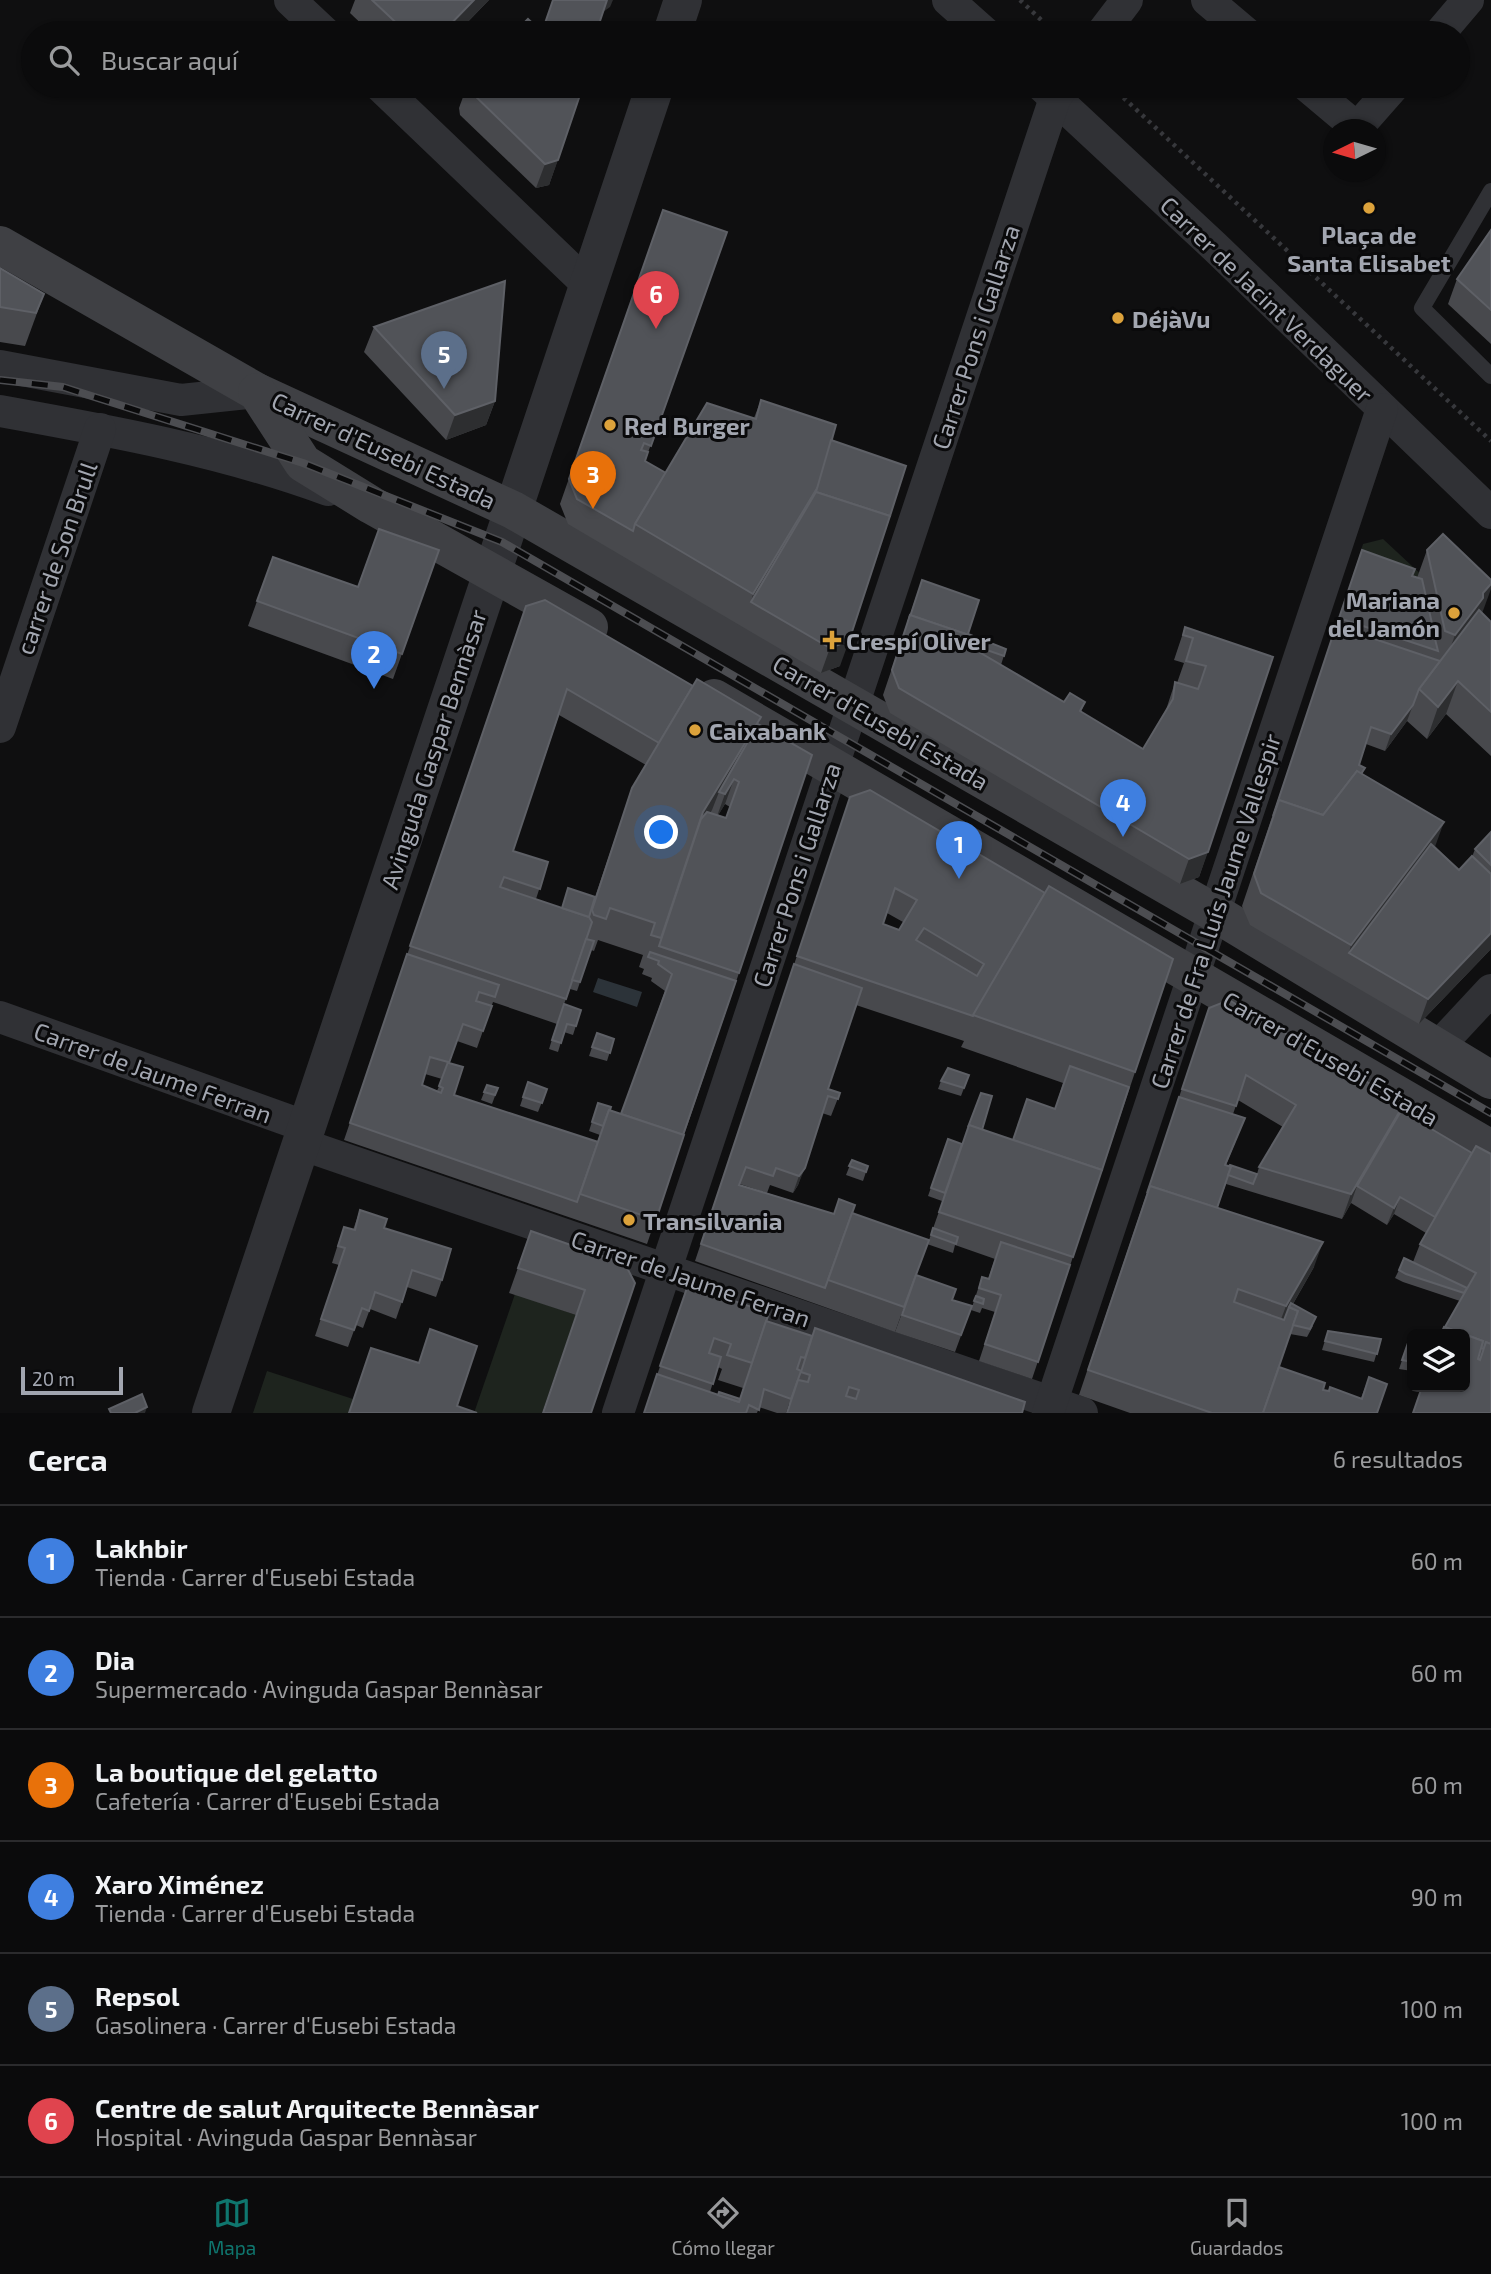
<!DOCTYPE html>
<html lang="es">
<meta charset="utf-8">
<style>
:root{--surface:#0b0b0c;--page:#141415;--text:#f1f3f6;--muted:#9a9b9d;--line:#2b2b2d;--accent:#0f766e}
body{margin:0;font-family:"Exo 2",sans-serif;background:var(--page);color:var(--text)}
.controls{position:absolute;right:21px;bottom:21px;display:grid;overflow:hidden;border-radius:10px;box-shadow:0 2px 5px #0004}
.controls button{width:63px;height:63px;display:grid;place-items:center;padding:0;border:0;border-bottom:2px solid var(--line);background:var(--surface);color:var(--text);font:35px sans-serif}
.compass{position:absolute;left:1323px;top:119px;width:63px;height:63px;border-radius:50%;background:var(--surface);box-shadow:0 2px 5px #0004;rotate:265deg}
.scale{position:absolute;left:21px;bottom:18px;width:102px;box-sizing:border-box;padding-left:7px;border:4px solid #a2a6b0;border-top:0;font-size:19px;line-height:24px;white-space:nowrap;color:#a2a6b0;-webkit-text-stroke:5px #0a0a0b;paint-order:stroke}
.you{position:absolute;left:662px;top:833px;width:24px;height:24px;margin:-18px;border:5px solid #fff;border-radius:50%;background:#1a73e8;box-shadow:0 0 0 10px #1a73e833}
.badge{display:grid;place-items:center;width:46px;height:46px;border-radius:50%;background:var(--accent);color:#fff;font-size:23px;font-weight:700}
.pin{position:absolute;translate:-50% -58px;filter:drop-shadow(0 2px 4px #0008)}
.pin::after{content:'';position:absolute;top:37px;width:24px;height:21px;background:inherit;clip-path:polygon(0 0,100% 0,50% 100%)}
.list{margin:0;padding:0;list-style:none}
h2{display:flex;justify-content:space-between;align-items:center;height:91px;margin:0;padding:0 28px;font-size:30px}
h2 small{font-size:23px;font-weight:400;color:var(--muted)}
.list li{display:grid;grid-template-columns:46px 1fr auto;gap:21px;align-items:center;box-sizing:border-box;height:112px;padding:0 28px;border-top:2px solid var(--line)}
.list b{display:block;font-size:26px;white-space:nowrap}
.list p{margin:0;font-size:23px;white-space:nowrap;color:var(--muted)}
.list em{font-size:23px;font-style:normal;color:var(--muted)}
.icon{flex:none;width:38px;height:38px;fill:none;stroke:currentColor;stroke-width:2;stroke-linecap:round;stroke-linejoin:round}
.map{position:relative;flex:none;width:1491px;height:1413px;overflow:hidden}
.search{position:absolute;background:var(--surface);box-shadow:0 2px 5px #0004;left:21px;right:21px;top:21px;height:77px;display:flex;align-items:center;gap:18px;box-sizing:border-box;padding:0 24px;border-radius:38px;color:var(--muted);font-size:26px}
.sheet{height:763px;background:var(--surface)}
nav{display:flex;justify-content:space-around;align-items:center;box-sizing:border-box;height:98px;border-top:2px solid var(--line);background:var(--surface);font-size:19px;color:var(--muted)}
nav a{display:grid;justify-items:center;gap:4px}
nav .on{color:var(--accent)}
.map>svg:first-child{display:block}
.green{fill:#1e241e}
.water{fill:#2c3339}
.lines{fill:none;stroke-linecap:round;stroke-linejoin:round}
.path{stroke:#37383c;stroke-width:4.5;stroke-dasharray:3.5 5;stroke-linecap:butt}
.service{stroke:#303135;stroke-width:16}
.minor{stroke:#303135;stroke-width:32}
.tertiary{stroke:#303135;stroke-width:38}
.secondary{stroke:#3f4044;stroke-width:38}
.rail-casing{stroke:#4c4d51;stroke-width:8}
.rail{stroke:#0a0a0b;stroke-width:5;stroke-dasharray:16;stroke-linecap:butt}
.wall{fill:#48494d;fill-rule:evenodd}
.shaded-wall{fill:#2d2e30}
.building{fill:#515358;stroke:#5e6066;stroke-width:2;fill-rule:evenodd}
.poi-dot{fill:#dca23b;stroke:#0a0a0b;stroke-width:2.5}
.labels{text-anchor:middle;dominant-baseline:central;stroke-width:6;stroke-linejoin:round;paint-order:stroke}
.poi-label{font-size:24px;font-weight:bold;fill:#a2a6b0;stroke:#0a0a0b;text-anchor:start}
.street-label{font-size:24px;fill:#a2a6b0;stroke:#0a0a0b}
</style>
<div class="map">
<svg width="1491" height="1413" viewBox="0 0 1491 1413">
<rect width="100%" height="100%" fill="#0f0f10"/>
<g class="green">
<path d="M1383 539 1426 579 1353 575 1363 544Z"/>
<path d="M515 1294 576 1315 542 1413H474Z"/>
<path d="M267 1371 353 1399 349 1413H253Z"/>
</g>
<path class="water" d="M598 978 642 992 637 1007 593 992Z"/>
<g class="lines">
<g class="path">
<path d="M1020 0 1055 33"/>
<path d="M1111 86 1491 441"/>
</g>
<path class="service" d="M1491 191 1422 308 1491 376"/>
<g class="minor">
<path d="M290 0 325 33"/>
<path d="M948 0 985 33"/>
<path d="M1207 0 1246 33"/>
<path d="M1102 33 1127 0"/>
<path d="M1440 33 1468 0"/>
<path d="M380 86 588 285"/>
<path d="M1042 86 1215 247 1491 513"/>
<path d="M1307 86 1357 128 1394 86"/>
<path d="M0 366 181 400 257 392"/>
<path d="M0 411C111 431 222 451 328 490"/>
<path d="M0 727 100 429"/>
<path d="M0 1017 307 1127"/>
<path d="M1436 1049 1491 990"/>
<path d="M301 1144 1082 1413"/>
<path d="M618 1413 1055 98 1063 86"/>
<path d="M1048 1413 1382 409"/>
</g>
<g class="tertiary">
<path d="M672 33 683 0"/>
<path d="M211 1413 655 86"/>
</g>
<g class="secondary">
<path d="M0 245 257 392 513 510 1215 913 1491 1080"/>
<path d="M257 392 303 463 371 505 589 627"/>
<path d="M714 698 1491 1149"/>
</g>
<defs>
<path id="rail" d="M0 380 63 387 303 463 502 542 1491 1113"/>
</defs>
<use href="#rail" class="rail-casing"/>
<use href="#rail" class="rail"/>
</g>
<g class="wall">
<path d="M355 0H489L457 33H371L350 13Z"/>
<path d="M467 86H583L549 185 536 188 460 115 459 108Z"/>
<path d="M663 210 727 232 645 461 666 473 754 418 761 400 831 440 840 666 821 673 568 524 560 504Z"/>
<path d="M1491 230V344L1448 304 1457 279Z"/>
<path d="M0 268 44 294 25 346 0 342Z"/>
<path d="M374 327 495 401 486 425 446 440 364 352Z"/>
<path d="M439 550 393 679 248 626 273 557 358 587Z"/>
<path d="M1362 550 1417 578 1427 550 1482 613 1491 622V756L1446 714 1427 739 1407 721 1385 751 1366 744 1359 765 1363 775 1459 870 1472 857 1475 849 1491 832V949L1419 1024 1250 925 1242 906Z"/>
<path d="M916 597 968 634 1006 649 1001 665 1064 702H1085L1081 712 1143 749 1166 710 1175 682 1177 683 1184 663 1174 660 1185 627 1273 657 1199 877 1180 884 890 713 883 695Z"/>
<path d="M526 606 693 686 761 717 758 724 739 973 647 1244 344 1140ZM559 715 646 765 632 788 595 897 562 908 536 899 548 862 513 851ZM725 804 730 807 726 818 718 815ZM598 940 643 955 639 967 644 969 642 974 652 978 651 981 665 991 621 1114 610 1110 598 1103 589 1131 600 1135 597 1142 454 1095 449 1063 457 1041 477 1048 493 1002 557 1024 549 1049 558 1052 564 1032 573 1035 581 1010 564 1004 570 989 577 991 591 950 594 951ZM425 1074 442 1079 437 1091 422 1085Z"/>
<path d="M850 797 1045 893 1173 959 1032 1379 979 1361 995 1312 982 1308 980 1313 971 1310 982 1277 988 1279 995 1259 955 1245 953 1253 927 1244 895 1332 695 1261ZM887 913 903 922 899 930 883 924ZM856 1005 964 1041 961 1047 1063 1083 1055 1109 1027 1099 1013 1140 982 1130 962 1144 948 1139 928 1196 942 1201 944 1197 929 1240 847 1226 834 1214 767 1193 770 1185 793 1193 798 1185 822 1113 831 1116 840 1093 828 1089ZM740 1184 767 1193 740 1185Z"/>
<path d="M1209 1008 1401 1112 1472 1153 1491 1413 1445 1327 1460 1301 1403 1282 1395 1278 1399 1270 1413 1262 1420 1244 1426 1233 1394 1214 1387 1225 1351 1203 1342 1219 1226 1184 1217 1208 1314 1267 1293 1304 1313 1326 1307 1337 1290 1334 1272 1387 1323 1390 1361 1398 1369 1377 1378 1413H1130L1079 1395ZM1238 1100 1283 1127 1259 1167 1257 1174 1226 1165 1245 1118 1233 1114Z"/>
<path d="M597 1033 614 1039 607 1061 589 1056Z"/>
<path d="M969 1075 961 1096 938 1089 941 1081Z"/>
<path d="M528 1082 547 1089 538 1112 520 1106Z"/>
<path d="M487 1085 498 1088 492 1104 481 1100Z"/>
<path d="M852 1160 868 1166 863 1181 846 1175Z"/>
<path d="M360 1210 384 1228 442 1280 436 1297 407 1287 396 1319 370 1309 363 1328 356 1325 348 1347 315 1336 339 1265 332 1263 338 1244 344 1227 353 1230Z"/>
<path d="M531 1231 625 1264 576 1315 509 1293Z"/>
<path d="M916 1275 952 1300 972 1306 955 1352 895 1332Z"/>
<path d="M688 1285 766 1321 1025 1402 789 1404 786 1413H777L759 1407 757 1413H644ZM718 1367 722 1369 718 1380 743 1388 740 1399 718 1395 710 1392Z"/>
<path d="M1328 1331 1381 1339 1374 1362 1322 1350Z"/>
<path d="M1408 1343 1412 1344V1371L1399 1369Z"/>
</g>
<g class="shaded-wall">
<path d="M474 0H489L457 33H442Z"/>
<path d="M607 0H613L610 7 603 12Z"/>
<path d="M558 160 549 185 536 188 545 164Z"/>
<path d="M495 401 486 425 446 440 455 415Z"/>
<path d="M819 485 807 517 751 602 753 594Z"/>
<path d="M1491 584V589L1477 627 1439 680 1455 635 1483 593Z"/>
<path d="M849 641 840 666 821 673 830 648Z"/>
<path d="M1458 681 1446 714 1427 739 1438 707Z"/>
<path d="M1413 705 1407 721 1385 751 1391 734Z"/>
<path d="M761 717 749 749 719 792 712 810 693 841 703 812Z"/>
<path d="M734 779 725 804 716 819 725 794Z"/>
<path d="M1444 822 1432 855 1349 953 1351 945Z"/>
<path d="M1208 852 1199 877 1180 884 1189 859Z"/>
<path d="M1491 933V949L1419 1024 1428 999Z"/>
<path d="M1404 1104 1395 1128 1357 1186 1351 1203 1342 1219 1351 1194Z"/>
<path d="M805 1168 798 1185 793 1193 799 1176Z"/>
<path d="M1400 1197 1394 1214 1387 1225 1394 1208Z"/>
<path d="M1323 1242 1314 1267 1282 1323 1280 1322 1286 1306Z"/>
<path d="M147 1407 145 1413H135Z"/>
</g>
<g class="building">
<path d="M372 0H474L442 33H407Z"/>
<path d="M553 0H607L596 33H543L542 32Z"/>
<path d="M528 19 543 33H514Z"/>
<path d="M468 86H583L558 160 545 164 469 90Z"/>
<path d="M663 210 727 232 651 446 644 443 641 450 648 452 645 461 666 473 635 524 633 531 577 499 569 479Z"/>
<path d="M1491 230V310L1457 279Z"/>
<path d="M0 268 44 294 36 313 0 307Z"/>
<path d="M505 281 495 401 455 415 374 327Z"/>
<path d="M761 400 836 425 819 485 753 594 635 524 707 403 756 419Z"/>
<path d="M831 440 906 466 890 516 816 492Z"/>
<path d="M816 492 890 516 849 641 830 648 751 602Z"/>
<path d="M379 529 439 550 402 654 257 601 273 557 358 587Z"/>
<path d="M1443 534 1491 580V584L1483 593V598L1455 635 1445 631 1427 550Z"/>
<path d="M1362 550 1415 569 1412 576 1422 579 1433 628 1430 627 1427 636 1435 639 1438 651 1339 618Z"/>
<path d="M922 580 979 600 968 634 1006 649 1004 656 975 646 978 638 910 615 908 623Z"/>
<path d="M545 600 693 686 659 743 567 689 513 851 548 862 540 889 504 877 500 887 589 917 592 922 566 999 410 946 526 606Z"/>
<path d="M1479 610 1491 622V712L1458 681 1438 707 1419 689Z"/>
<path d="M910 615 978 638 974 649 1064 702 1070 693 1085 702 1080 711 1143 749 1173 699 1175 682 1198 689 1201 681 1206 666 1186 661 1193 638 1183 635 1185 627 1273 657 1208 852 1189 859 899 688 892 670Z"/>
<path d="M1336 626 1440 661 1419 689 1413 705 1391 734 1371 727 1359 765 1365 768 1361 774 1357 771 1323 815 1279 800 1273 816Z"/>
<path d="M697 679 761 717 703 812 661 938 651 935 655 923 610 908 606 919 594 915 592 910 632 788Z"/>
<path d="M758 724 812 755 739 973 659 946 701 819 707 812 726 818 739 782 734 779 725 794 719 792Z"/>
<path d="M1357 771 1444 822 1351 945 1261 893 1254 874 1279 800 1323 815Z"/>
<path d="M870 790 1045 893 973 1016 797 956 850 797ZM895 888 917 900 899 930 883 924ZM924 928 984 964 977 976 916 940Z"/>
<path d="M1491 832V865L1475 849Z"/>
<path d="M1431 844 1459 870 1472 856 1491 874V933L1428 999 1349 953Z"/>
<path d="M1049 886 1173 959 1135 1072 973 1015Z"/>
<path d="M568 888 595 897 589 917 562 908Z"/>
<path d="M586 939 594 941 580 982 572 980Z"/>
<path d="M650 952 736 981 683 1135 621 1114 672 974 658 964 659 961 648 957Z"/>
<path d="M407 954 499 985 495 997 479 992 476 1001 492 1006 483 1031 463 1024 449 1063 463 1067 454 1095 598 1142 577 1202 350 1123ZM430 1057 448 1062 439 1086 443 1088 441 1093 422 1085Z"/>
<path d="M794 964 862 988 828 1089 840 1093 838 1099 828 1096 805 1168 799 1176 776 1168 773 1176 746 1167 739 1185 834 1214 839 1199 855 1205 825 1288 701 1244Z"/>
<path d="M1229 1000 1404 1104 1351 1194 1259 1167 1296 1105 1246 1075 1236 1106 1182 1089 1209 1008Z"/>
<path d="M564 1004 581 1010 576 1026 567 1024 561 1043 552 1040Z"/>
<path d="M597 1033 614 1039 610 1053 592 1047Z"/>
<path d="M1070 1066 1129 1087 1102 1170 1013 1140 1027 1099 1055 1109Z"/>
<path d="M948 1068 969 1075 964 1088 941 1081Z"/>
<path d="M528 1082 547 1089 542 1103 523 1097Z"/>
<path d="M487 1085 498 1088 495 1095 484 1092Z"/>
<path d="M981 1093 992 1096 982 1130 969 1125 968 1127Z"/>
<path d="M1179 1097 1245 1118 1225 1165 1231 1167 1217 1208 1150 1186 1147 1193Z"/>
<path d="M598 1103 611 1107 610 1110H609L603 1126 592 1122Z"/>
<path d="M609 1110 684 1135 656 1220 580 1194Z"/>
<path d="M1401 1111 1472 1153 1435 1217 1400 1197 1394 1208 1357 1186Z"/>
<path d="M969 1125 1102 1170 1073 1257 939 1212Z"/>
<path d="M948 1139 962 1144 945 1193 931 1188Z"/>
<path d="M1476 1146 1491 1154V1344L1486 1342 1484 1349 1481 1348 1483 1341 1445 1327 1476 1273 1420 1244Z"/>
<path d="M852 1160 868 1166 866 1172 849 1166Z"/>
<path d="M1230 1165 1257 1174 1253 1184 1228 1175 1231 1167 1229 1166Z"/>
<path d="M1150 1186 1323 1242 1286 1306 1238 1289 1234 1302 1284 1320 1289 1307 1298 1311 1263 1413H1212L1088 1370Z"/>
<path d="M360 1210 387 1219 384 1228 451 1249 442 1280 412 1270 402 1302 375 1292 369 1311 362 1308 354 1330 321 1319 345 1248 338 1246 344 1227 355 1230Z"/>
<path d="M852 1213 929 1240 904 1307 828 1280Z"/>
<path d="M933 1228 958 1237 956 1244 931 1235Z"/>
<path d="M531 1231 625 1264 635 1283 591 1413H543L585 1290 518 1268Z"/>
<path d="M1001 1242 1070 1265 1038 1362 985 1344 1001 1295 979 1288 982 1277 989 1279Z"/>
<path d="M1404 1258 1467 1288 1464 1293 1406 1274 1399 1270Z"/>
<path d="M916 1275 956 1289 952 1300 972 1306 961 1335 902 1315Z"/>
<path d="M688 1285 769 1313 752 1363 727 1355 731 1344 714 1338 709 1353 721 1357 713 1384 660 1366Z"/>
<path d="M976 1296 984 1299 983 1304 974 1301Z"/>
<path d="M1291 1303 1316 1317 1310 1329 1293 1325 1298 1311 1289 1307Z"/>
<path d="M766 1321 812 1336 805 1358 801 1357 797 1369 801 1371 791 1399 764 1389 759 1410 749 1405 746 1413H644L657 1374 739 1402Z"/>
<path d="M1444 1327 1483 1341 1478 1359 1480 1360 1486 1342 1491 1344V1413H1413L1422 1387H1465V1334H1441Z"/>
<path d="M815 1328 1025 1402 1022 1413H787L798 1380 808 1382 810 1375 801 1372ZM849 1387 859 1390 856 1399 846 1396Z"/>
<path d="M430 1329 477 1346 457 1406 477 1413H349L371 1348 419 1363Z"/>
<path d="M1328 1331 1381 1339 1377 1354 1325 1341Z"/>
<path d="M1408 1343 1412 1344V1362L1402 1360Z"/>
<path d="M1279 1367 1325 1383 1323 1390 1329 1391 1330 1387 1362 1399 1369 1377 1387 1384 1377 1413H1378H1263Z"/>
<path d="M719 1392 740 1399 739 1402 718 1395Z"/>
<path d="M142 1394 147 1407 135 1413H111L109 1409Z"/>
</g>
<g class="poi-dot">
<circle cx="1369" cy="208" r="7"/>
<circle cx="1118" cy="318" r="7"/>
<circle cx="610" cy="425" r="7"/>
<circle cx="1454" cy="613" r="7"/>
<path d="M828.5 629.5h7v7h7v7h-7v7h-7v-7h-7v-7h7z"/>
<circle cx="695" cy="730" r="7"/>
<circle cx="629" cy="1220" r="7"/>
</g>
<g class="labels">
<g class="poi-label">
<text x="1369" y="234" text-anchor="middle">Plaça de<tspan x="1369" dy="28">Santa Elisabet</tspan></text>
<text x="1132" y="318">DéjàVu</text>
<text x="624" y="425">Red Burger</text>
<text x="1440" y="599" text-anchor="end">Mariana<tspan x="1440" dy="28">del Jamón</tspan></text>
<text x="846" y="640">Crespí Oliver</text>
<text x="709" y="730">Caixabank</text>
<text x="643" y="1220">Transilvania</text>
</g>
<g class="street-label">
<text transform="translate(1267 299) rotate(44)">Carrer de Jacint Verdaguer</text>
<text transform="translate(975 337) rotate(-72)">Carrer Pons i Gallarza</text>
<text transform="translate(384 450) rotate(25)">Carrer d'Eusebi Estada</text>
<text transform="translate(56 558) rotate(-71)">carrer de Son Brull</text>
<text transform="translate(881 722) rotate(30)">Carrer d'Eusebi Estada</text>
<text transform="translate(433 749) rotate(-72)">Avinguda Gaspar Bennàsar</text>
<text transform="translate(796 875) rotate(-72)">Carrer Pons i Gallarza</text>
<text transform="translate(1215 911) rotate(-72)">Carrer de Fra Lluís Jaume Vallespir</text>
<text transform="translate(1331 1058) rotate(30)">Carrer d'Eusebi Estada</text>
<text transform="translate(153 1072) rotate(20)">Carrer de Jaume Ferran</text>
<text transform="translate(691 1278) rotate(19)">Carrer de Jaume Ferran</text>
</g>
</g>
</svg>
<div class="controls">
<button><svg class="icon" aria-label="layers" viewBox="0 0 24 24"><path d="M12 4l9 5-9 5-9-5zM3 14l9 5 9-5"/></svg></button>
</div>
<svg class="compass" viewBox="-18 -18 36 36"><path d="M0-13l5 13h-10z" fill="#e53935"/><path d="M0 13l5-13h-10z" fill="#9a9b9d"/></svg>
<div class="scale">20 m</div>
<div class="you"></div>
<div class="pin badge" style="left:959px;top:879px;background:#3f7fe0">1</div>
<div class="pin badge" style="left:374px;top:689px;background:#3f7fe0">2</div>
<div class="pin badge" style="left:593px;top:509px;background:#e8710a">3</div>
<div class="pin badge" style="left:1123px;top:837px;background:#3f7fe0">4</div>
<div class="pin badge" style="left:444px;top:389px;background:#5c6f8a">5</div>
<div class="pin badge" style="left:656px;top:329px;background:#e0444e">6</div>
<div class="search"><svg class="icon" aria-label="search" viewBox="0 0 24 24"><circle cx="10" cy="10" r="6"/><path d="M15 15l6 6"/></svg>Buscar aquí</div>
</div>
<section class="sheet">
<h2>Cerca<small>6 resultados</small></h2>
<ul class="list">
<li><span class="badge" style="background:#3f7fe0">1</span><div><b>Lakhbir</b><p>Tienda · Carrer d'Eusebi Estada</p></div><em>60 m</em></li>
<li><span class="badge" style="background:#3f7fe0">2</span><div><b>Dia</b><p>Supermercado · Avinguda Gaspar Bennàsar</p></div><em>60 m</em></li>
<li><span class="badge" style="background:#e8710a">3</span><div><b>La boutique del gelatto</b><p>Cafetería · Carrer d'Eusebi Estada</p></div><em>60 m</em></li>
<li><span class="badge" style="background:#3f7fe0">4</span><div><b>Xaro Ximénez</b><p>Tienda · Carrer d'Eusebi Estada</p></div><em>90 m</em></li>
<li><span class="badge" style="background:#5c6f8a">5</span><div><b>Repsol</b><p>Gasolinera · Carrer d'Eusebi Estada</p></div><em>100 m</em></li>
<li><span class="badge" style="background:#e0444e">6</span><div><b>Centre de salut Arquitecte Bennàsar</b><p>Hospital · Avinguda Gaspar Bennàsar</p></div><em>100 m</em></li>
</ul>
</section>
<nav>
<a class="on"><svg class="icon" aria-label="map" viewBox="0 0 24 24"><path d="M3 6l6-2 6 2 6-2v14l-6 2-6-2-6 2zM9 4v14M15 6v14"/></svg>Mapa</a>
<a><svg class="icon" aria-label="directions" viewBox="0 0 24 24"><path d="M12 3l9 9-9 9-9-9zM9 14v-3h6M13 9l2 2-2 2"/></svg>Cómo llegar</a>
<a><svg class="icon" aria-label="saved" viewBox="0 0 24 24"><path d="M7 4h10v16l-5-4-5 4z"/></svg>Guardados</a>
</nav>
